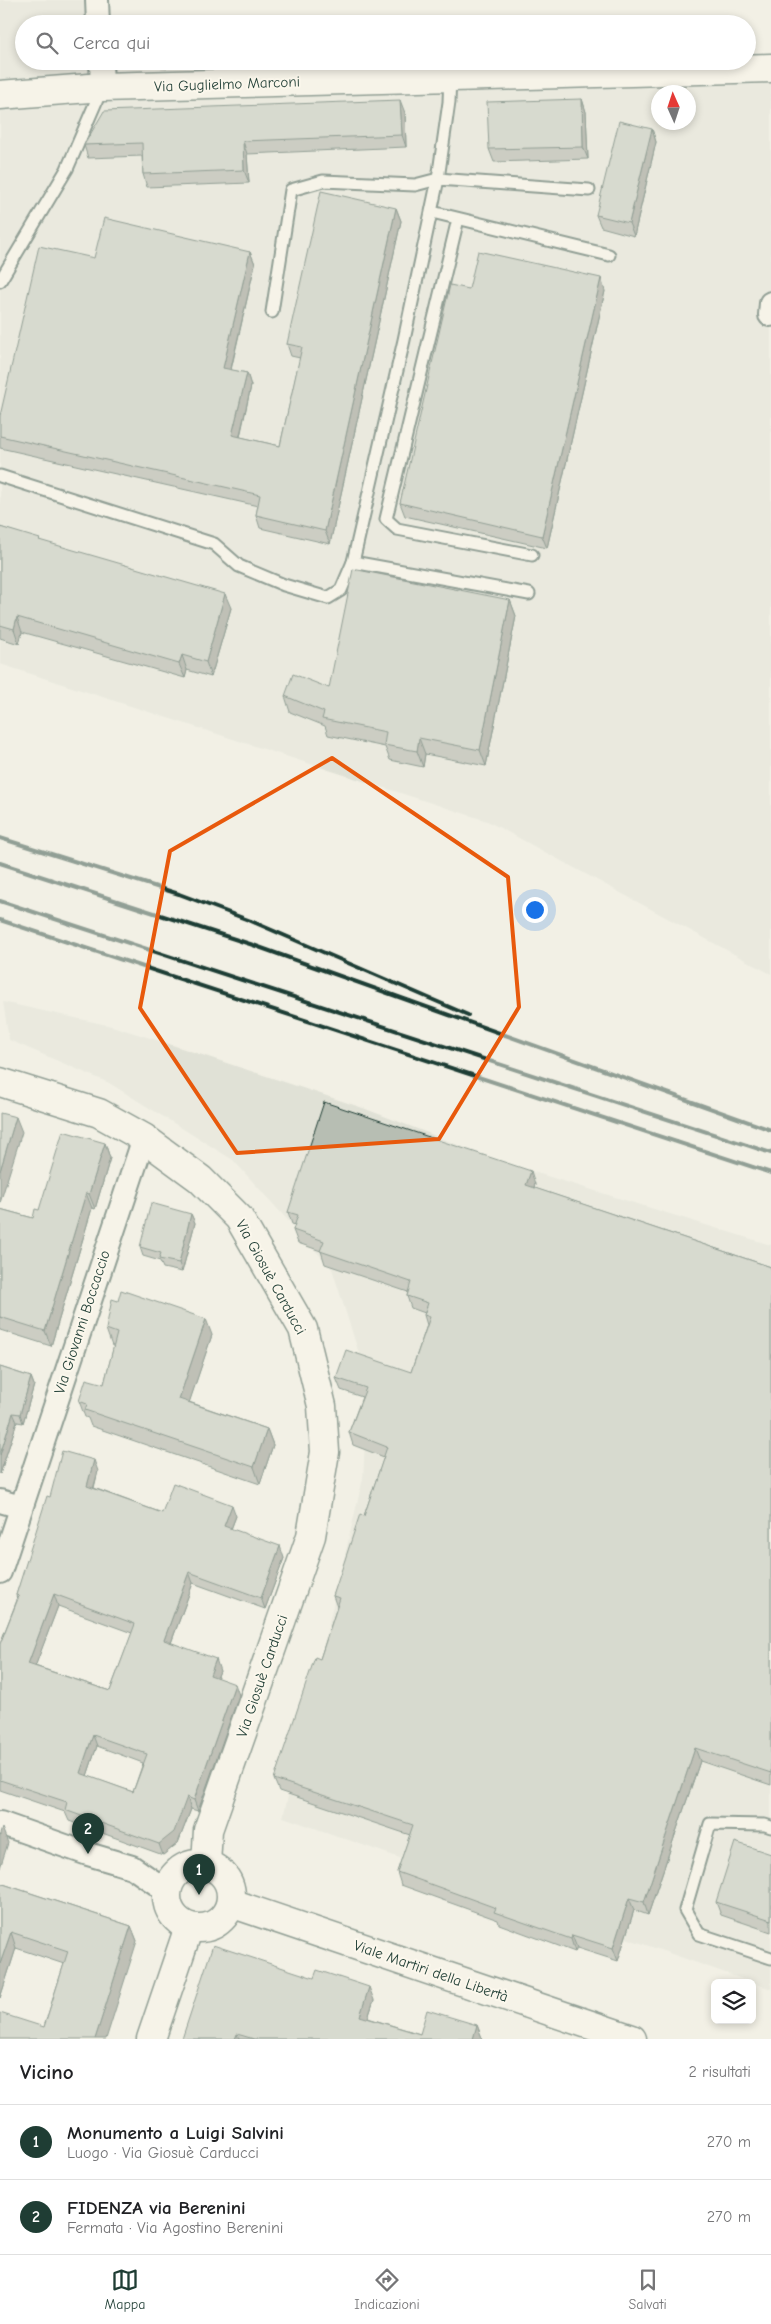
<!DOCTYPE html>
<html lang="it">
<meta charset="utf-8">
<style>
:root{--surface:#fff;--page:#f6f6f6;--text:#202124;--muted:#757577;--line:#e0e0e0;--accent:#1f3d34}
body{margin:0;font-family:"Comic Neue",sans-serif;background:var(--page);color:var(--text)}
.controls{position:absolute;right:15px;bottom:15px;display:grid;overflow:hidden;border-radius:8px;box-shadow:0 2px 8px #0003}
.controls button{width:45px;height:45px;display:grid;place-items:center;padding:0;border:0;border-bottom:1px solid var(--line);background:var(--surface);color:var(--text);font:25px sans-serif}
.compass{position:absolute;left:651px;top:85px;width:45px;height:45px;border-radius:50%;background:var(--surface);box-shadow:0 2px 8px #0003;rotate:357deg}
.you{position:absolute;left:534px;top:909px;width:18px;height:18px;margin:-12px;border:4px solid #fff;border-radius:50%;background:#1a73e8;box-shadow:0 0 0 8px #1a73e833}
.badge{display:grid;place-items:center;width:32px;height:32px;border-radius:50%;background:var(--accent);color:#fff;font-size:16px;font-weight:700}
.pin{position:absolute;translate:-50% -41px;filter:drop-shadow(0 1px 2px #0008)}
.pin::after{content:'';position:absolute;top:26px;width:18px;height:15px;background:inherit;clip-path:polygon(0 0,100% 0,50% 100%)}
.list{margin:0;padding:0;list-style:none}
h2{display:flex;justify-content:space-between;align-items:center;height:65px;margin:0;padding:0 20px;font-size:21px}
h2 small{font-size:16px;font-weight:400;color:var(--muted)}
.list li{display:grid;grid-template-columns:32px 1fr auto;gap:15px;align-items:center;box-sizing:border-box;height:75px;padding:0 20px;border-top:1px solid var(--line)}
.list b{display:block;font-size:19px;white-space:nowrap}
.list p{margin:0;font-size:16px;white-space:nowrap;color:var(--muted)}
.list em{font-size:16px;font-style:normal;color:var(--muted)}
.icon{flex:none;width:28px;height:28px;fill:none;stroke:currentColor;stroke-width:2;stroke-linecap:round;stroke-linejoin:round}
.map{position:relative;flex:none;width:771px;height:2039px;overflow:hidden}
.search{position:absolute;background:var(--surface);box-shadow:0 2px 8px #0003;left:15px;right:15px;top:15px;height:55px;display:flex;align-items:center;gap:12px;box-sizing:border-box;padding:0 18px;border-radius:28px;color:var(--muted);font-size:19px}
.sheet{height:215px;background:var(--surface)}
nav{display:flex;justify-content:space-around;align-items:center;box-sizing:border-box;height:70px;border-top:1px solid var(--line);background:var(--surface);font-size:14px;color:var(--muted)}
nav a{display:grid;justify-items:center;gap:2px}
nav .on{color:var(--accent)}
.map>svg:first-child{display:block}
.built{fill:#e0e1d6;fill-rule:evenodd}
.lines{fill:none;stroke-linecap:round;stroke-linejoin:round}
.lane-casing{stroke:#1f3d34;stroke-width:15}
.street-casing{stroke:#1f3d34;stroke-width:26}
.secondary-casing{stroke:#1f3d34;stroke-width:31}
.lane{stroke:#fbf7ec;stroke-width:11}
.street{stroke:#fbf7ec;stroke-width:22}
.secondary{stroke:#fbf7ec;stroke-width:28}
.rail{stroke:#1f3d34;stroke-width:4}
.wall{fill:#9da39a;stroke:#1f3d34;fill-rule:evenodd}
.shaded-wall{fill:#80857d;stroke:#1f3d34}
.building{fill:#b7beb3;stroke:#1f3d34;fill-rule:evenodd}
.marked{fill:none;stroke:#e8590c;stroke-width:4;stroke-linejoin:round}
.labels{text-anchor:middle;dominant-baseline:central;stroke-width:4;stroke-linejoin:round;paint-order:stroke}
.street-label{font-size:15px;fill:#1f3d34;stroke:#fbf7ec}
</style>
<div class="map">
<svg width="771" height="2039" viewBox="0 0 771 2039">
<rect width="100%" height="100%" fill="#f2f0e5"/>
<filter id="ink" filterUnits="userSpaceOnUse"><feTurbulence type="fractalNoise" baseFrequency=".02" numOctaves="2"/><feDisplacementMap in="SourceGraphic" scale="10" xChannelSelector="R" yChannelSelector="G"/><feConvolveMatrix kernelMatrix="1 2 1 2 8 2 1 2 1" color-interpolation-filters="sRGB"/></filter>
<g filter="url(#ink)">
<g class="built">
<path d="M0 0H102L106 24H24V61H113L116 78 771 80V974L487 821 0 664ZM658 92H688V122H658Z"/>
<path d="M3 1002 112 1026 163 1042 363 1108 508 1164 771 1245V1989L283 1817 363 1478 368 1382 332 1269 233 1160 109 1083 9 1040Z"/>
</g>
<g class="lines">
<defs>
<g id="lane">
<path d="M432 212 609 255"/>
<path d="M458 219 386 519 397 529 532 555"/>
<path d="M0 281 67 169 102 88"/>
<path d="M272 312 291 190 323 181 415 185 438 179 449 102 450 76"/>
<path d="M0 476 214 544 239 566 284 585 328 598 341 590 353 562 404 340 438 179 589 190"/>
<path d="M353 562 529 594"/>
<path d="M771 1827 765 1825 710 1824 685 1910 699 1934 771 1958"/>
</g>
<g id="street">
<path d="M97 0 98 24"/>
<path d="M101 61 102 87"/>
<path d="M770 315 771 303"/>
<path d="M0 1501 21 1507"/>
<path d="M0 1572 144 1138"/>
<path d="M0 1823 88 1854 132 1867 167 1891"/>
</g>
<g id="secondary">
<path d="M0 95 102 87 771 68"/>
<path d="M0 1082 99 1113 144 1138 200 1179 239 1218 303 1329 322 1406 325 1452 311 1536 208 1830 206 1864"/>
<circle cx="199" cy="1896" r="32"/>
<path d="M231 1903 632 2039"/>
<path d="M151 2039 189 1927"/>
</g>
</defs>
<use href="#lane" class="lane-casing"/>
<use href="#street" class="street-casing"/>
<use href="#secondary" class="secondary-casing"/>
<use href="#lane" class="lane"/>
<use href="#street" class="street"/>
<use href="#secondary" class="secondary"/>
<g class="rail">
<path d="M0 838 179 894 251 921 468 1015"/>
<path d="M0 863 253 945 771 1130"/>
<path d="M0 901 771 1153"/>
<path d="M0 920 771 1173"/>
</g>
</g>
<g class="wall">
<path d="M582 99 586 112 588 159 494 162 489 149Z"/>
<path d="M405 113 406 147 247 154 249 183 147 187 143 174 142 156 88 158 84 145Z"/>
<path d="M652 129 656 142 634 236 601 227 596 215Z"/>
<path d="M396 208 401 221 330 544 260 528 256 515 258 506 0 448V416L94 258 250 252 255 264 231 370 247 373 251 386 240 437 280 446 300 358 291 356 287 344Z"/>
<path d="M469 289 605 291 547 548 405 516 400 503Z"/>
<path d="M0 527 41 541 231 608 211 677 187 670 185 678 22 632 19 644 0 638Z"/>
<path d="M510 600 516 616 486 766 425 754 423 767 390 760 385 747 328 735 325 726 290 712 285 696 329 688Z"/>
<path d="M105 1143 110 1158 95 1209 92 1208 51 1346 0 1330V1209L33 1218 39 1210Z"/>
<path d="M535 1184 534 1188 771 1267V1785L700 1761 648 1915 634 1910 618 1961 577 1948 575 1952 499 1924 498 1920 401 1885 397 1872 410 1835 279 1791 274 1779 320 1659 337 1607 333 1596 364 1516 384 1457 353 1445 349 1432 362 1397 341 1390 336 1378 411 1372 427 1325 424 1315 425 1313 411 1308 407 1296 408 1292 325 1264 321 1251 298 1243 293 1230 295 1225 292 1224 288 1212Z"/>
<path d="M191 1214 195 1223 182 1272 163 1268 160 1261 143 1256 140 1247Z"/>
<path d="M106 1329 212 1335 189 1402 267 1429 273 1445 260 1484 91 1426 88 1418 85 1417 79 1401 104 1384 114 1346H112Z"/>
<path d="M0 1367 31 1377 34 1385 23 1423 17 1422 0 1474Z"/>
<path d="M98 1471 94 1488 162 1513 236 1516 231 1529 284 1558 265 1609 193 1583 171 1643 220 1671 217 1678 239 1695 198 1811 191 1809 178 1843 163 1855 69 1821 65 1812 0 1790V1644L17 1600 16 1595 50 1497ZM58 1606 132 1633 110 1691 35 1666ZM97 1746 143 1763 133 1792 87 1776Z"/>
<path d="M771 1854V1932L721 1915 716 1902Z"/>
<path d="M0 1883 131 1926 137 1941 44 2027 64 1964 16 1948 0 1998Z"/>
<path d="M374 2000 368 2018 420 2034 477 2025 482 2038 481 2039H182Z"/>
</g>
<g class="shaded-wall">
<path d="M582 99 586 112 588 159 583 147Z"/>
<path d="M400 100 405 113 406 147 402 135Z"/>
<path d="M652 129 656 142 634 236 629 223Z"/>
<path d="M243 141 247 154 249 183 244 170Z"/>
<path d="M396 208 401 221 330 544 325 531Z"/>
<path d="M250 252 255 264 228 381 223 368Z"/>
<path d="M601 278 605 291 547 548 542 536Z"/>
<path d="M247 373 251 386 237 448 232 435Z"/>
<path d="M225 594 231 608 211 677 206 662Z"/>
<path d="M510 600 516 616 486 766 480 750Z"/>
<path d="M17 617 22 632 19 644 14 629Z"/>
<path d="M182 655 187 670 185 678 179 664Z"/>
<path d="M419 738 425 754 423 767 417 751Z"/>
<path d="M16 1117 22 1132 0 1203V1171Z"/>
<path d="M105 1143 110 1158 95 1209 89 1194Z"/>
<path d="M531 1171 535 1184 530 1198 526 1185Z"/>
<path d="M86 1193 92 1208 51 1346 45 1331Z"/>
<path d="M191 1214 195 1223 182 1272 179 1263Z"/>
<path d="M206 1319 212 1335 185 1415 179 1399Z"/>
<path d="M31 1377 34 1385 23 1423 20 1414Z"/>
<path d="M13 1413 17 1422 0 1474V1455Z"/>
<path d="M267 1429 273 1445 260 1484 254 1467Z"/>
<path d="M94 1460 98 1471 91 1497 87 1486Z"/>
<path d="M232 1505 236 1516 228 1537 224 1526Z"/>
<path d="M280 1546 284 1558 265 1609 261 1598Z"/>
<path d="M189 1572 193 1583 168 1651 164 1640Z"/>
<path d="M54 1594 58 1606 32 1675 28 1664Z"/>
<path d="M216 1659 220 1671 214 1686 210 1675Z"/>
<path d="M235 1684 239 1695 198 1811 194 1800Z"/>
<path d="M93 1735 97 1746 84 1785 80 1773Z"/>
<path d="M695 1748 700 1761 648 1915 644 1902Z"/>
<path d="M187 1797 191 1809 178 1843 163 1855 159 1844Z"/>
<path d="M2 1828 8 1843 0 1868V1834Z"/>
<path d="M629 1898 634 1910 618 1961 613 1948Z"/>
<path d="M131 1926 137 1941 106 2039H95Z"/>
<path d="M11 1932 16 1948 0 1998V1964Z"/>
<path d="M572 1935 577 1948 575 1952 571 1939Z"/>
<path d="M369 1987 374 2000 364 2029 360 2016Z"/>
<path d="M477 2025 482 2038 481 2039H473Z"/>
<path d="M237 2034 239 2039H235Z"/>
</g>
<g class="building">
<path d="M582 99 583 147 489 149 487 102Z"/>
<path d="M400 100 402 135 243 141 244 170 143 174 142 143 84 145 104 111Z"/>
<path d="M619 121 652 129 629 223 596 215Z"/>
<path d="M321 191 396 208 325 531 256 515 260 495 0 436V416L39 246 94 258 104 218 250 252 223 368 247 373 232 435 280 446 302 347 287 344Z"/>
<path d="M478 251 601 278 542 536 400 503 450 285 469 289Z"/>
<path d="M0 527 40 539 39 540 225 594 206 662 182 655 179 664 17 617 14 629 0 625Z"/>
<path d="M353 569 510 600 480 750 419 738 417 751 384 745 386 732 322 719 324 712 285 696 293 674 329 688Z"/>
<path d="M324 1102 531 1171 526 1185 771 1267V1773L695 1748 644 1902 629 1898 613 1948 572 1935 571 1939 494 1912 496 1908 397 1872 413 1825 274 1779 315 1657 320 1659 340 1598 333 1596 360 1514 364 1516 387 1447 349 1432 366 1388 336 1378 346 1350 411 1372 430 1317 424 1315 428 1303 407 1296 411 1282 320 1251 324 1241 293 1230 298 1215 288 1212Z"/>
<path d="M0 1113 16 1117 0 1171Z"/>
<path d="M63 1131 105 1143 89 1194 86 1193 45 1331 0 1317V1209L33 1218 35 1209 39 1210Z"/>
<path d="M151 1203 191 1214 179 1263 159 1259 161 1253 140 1247Z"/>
<path d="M121 1290 206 1319 179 1399 267 1429 254 1467 85 1410 87 1404 79 1401 86 1379 104 1384 117 1333 106 1329 112 1299 118 1301Z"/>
<path d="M0 1367 31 1377 20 1414 13 1413 0 1455Z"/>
<path d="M62 1451 94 1460 87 1486 162 1513 173 1483 232 1505 224 1526 280 1546 261 1598 189 1572 164 1640 216 1659 210 1675 235 1684 194 1800 187 1797 174 1832 159 1844 65 1810 67 1802 0 1780V1644L19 1596 16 1595 47 1496 50 1497ZM54 1594 135 1624 110 1691 28 1664ZM93 1735 147 1754 133 1792 80 1773Z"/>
<path d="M735 1842 771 1854V1920L716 1902Z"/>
<path d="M0 1883 131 1926 95 2039H0V2013L44 2027 68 1951 11 1932 0 1964Z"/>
<path d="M213 1945 314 1978 317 1970 369 1987 360 2016 420 2034 427 2010 477 2025 473 2039H254L237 2034 235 2039H182Z"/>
</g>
</g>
<path d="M0 0H771V2039H0ZM332 758 508 877 519 1007 439 1139 237 1153 140 1008 170 851Z" fill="#f2f0e5" fill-opacity=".55" fill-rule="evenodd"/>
<path class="marked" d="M332 758 508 877 519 1007 439 1139 237 1153 140 1008 170 851Z"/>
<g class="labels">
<g class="street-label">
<text transform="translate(227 84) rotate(-2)">Via Guglielmo Marconi</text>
<text transform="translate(271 1277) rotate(61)">Via Giosuè Carducci</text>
<text transform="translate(82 1322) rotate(-72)">Via Giovanni Boccaccio</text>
<text transform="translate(262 1676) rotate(-71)">Via Giosuè Carducci</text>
<text transform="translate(431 1971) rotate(19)">Viale Martiri della Libertà</text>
</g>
</g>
</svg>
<div class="controls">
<button><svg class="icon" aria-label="layers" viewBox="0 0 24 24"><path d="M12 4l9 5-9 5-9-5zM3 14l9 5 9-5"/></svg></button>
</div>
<svg class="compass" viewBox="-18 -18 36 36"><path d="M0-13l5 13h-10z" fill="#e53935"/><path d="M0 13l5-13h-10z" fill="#757577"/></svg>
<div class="you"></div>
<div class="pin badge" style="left:199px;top:1895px">1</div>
<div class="pin badge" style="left:88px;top:1854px">2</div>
<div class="search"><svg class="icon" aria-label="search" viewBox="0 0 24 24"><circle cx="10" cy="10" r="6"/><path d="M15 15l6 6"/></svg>Cerca qui</div>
</div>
<section class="sheet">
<h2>Vicino<small>2 risultati</small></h2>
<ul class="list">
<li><span class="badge">1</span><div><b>Monumento a Luigi Salvini</b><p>Luogo · Via Giosuè Carducci</p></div><em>270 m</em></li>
<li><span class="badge">2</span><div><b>FIDENZA via Berenini</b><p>Fermata · Via Agostino Berenini</p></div><em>270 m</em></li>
</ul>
</section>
<nav>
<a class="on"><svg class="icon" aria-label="map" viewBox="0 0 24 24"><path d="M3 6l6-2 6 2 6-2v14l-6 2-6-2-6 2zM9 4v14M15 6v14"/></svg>Mappa</a>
<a><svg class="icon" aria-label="directions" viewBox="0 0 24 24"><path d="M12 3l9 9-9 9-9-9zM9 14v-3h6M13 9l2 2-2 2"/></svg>Indicazioni</a>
<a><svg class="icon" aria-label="saved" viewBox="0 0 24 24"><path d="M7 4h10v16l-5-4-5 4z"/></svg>Salvati</a>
</nav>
